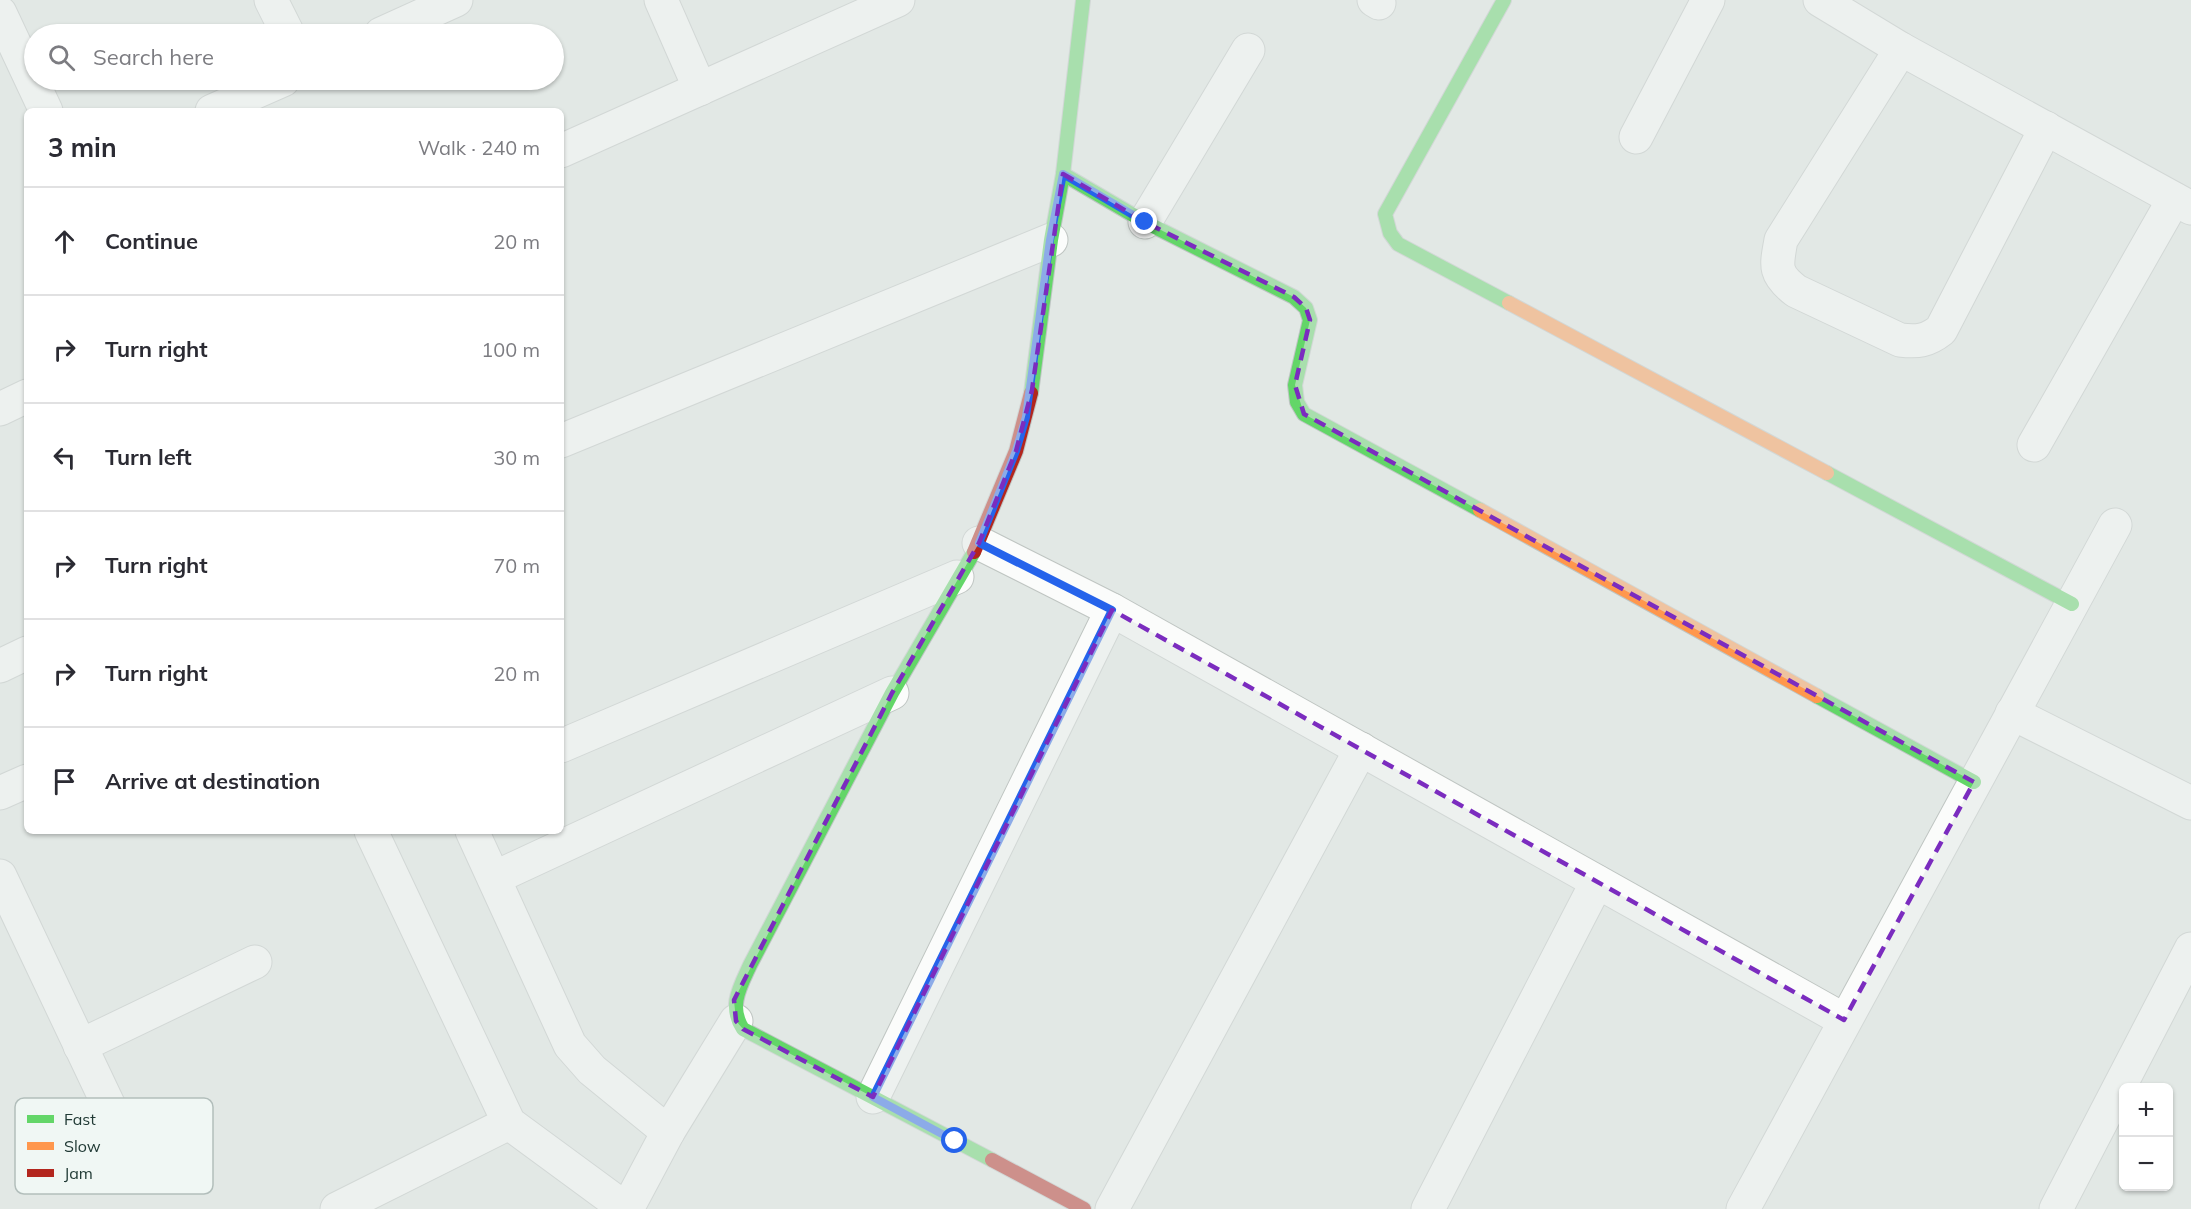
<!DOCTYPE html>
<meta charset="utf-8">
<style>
:root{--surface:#fff;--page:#f2f2f3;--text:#2b2b33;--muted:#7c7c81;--line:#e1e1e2}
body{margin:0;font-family:Mulish,sans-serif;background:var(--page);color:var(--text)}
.controls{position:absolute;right:18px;bottom:18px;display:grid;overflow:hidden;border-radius:9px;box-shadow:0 2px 4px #0004}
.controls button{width:54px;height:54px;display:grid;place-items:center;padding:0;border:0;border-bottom:2px solid var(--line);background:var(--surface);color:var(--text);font:30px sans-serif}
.stop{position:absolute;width:18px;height:18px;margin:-14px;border:4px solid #2563eb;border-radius:50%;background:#fff}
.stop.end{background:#2563eb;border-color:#fff;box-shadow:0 2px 6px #0008}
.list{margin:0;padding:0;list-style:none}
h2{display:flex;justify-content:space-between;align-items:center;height:78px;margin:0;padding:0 24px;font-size:26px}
h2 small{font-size:20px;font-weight:400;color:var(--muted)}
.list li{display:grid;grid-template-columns:39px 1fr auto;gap:18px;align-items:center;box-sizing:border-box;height:108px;padding:0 24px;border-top:2px solid var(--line)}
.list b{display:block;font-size:22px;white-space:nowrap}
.list em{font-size:20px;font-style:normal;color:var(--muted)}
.icon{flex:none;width:33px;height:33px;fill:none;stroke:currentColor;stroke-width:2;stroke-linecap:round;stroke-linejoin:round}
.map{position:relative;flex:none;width:2191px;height:1209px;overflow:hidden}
.search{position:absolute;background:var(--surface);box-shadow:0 2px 4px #0004;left:24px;top:24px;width:540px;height:66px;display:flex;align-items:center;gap:15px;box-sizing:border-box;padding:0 21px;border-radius:33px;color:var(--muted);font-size:22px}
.panel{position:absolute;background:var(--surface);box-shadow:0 2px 4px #0004;left:24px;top:108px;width:540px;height:726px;border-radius:9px}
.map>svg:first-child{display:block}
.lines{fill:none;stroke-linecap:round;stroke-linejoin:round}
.street-casing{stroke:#bfc5c2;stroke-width:35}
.fast-casing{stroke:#bec5c3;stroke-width:16}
.slow-casing{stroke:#bec5c3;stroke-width:16}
.jam-casing{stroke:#bec5c3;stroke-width:16}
.street{stroke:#fbfcfb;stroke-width:33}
.fast{stroke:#63d668;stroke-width:14}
.slow{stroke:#ff974d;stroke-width:14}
.jam{stroke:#b3261e;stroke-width:14}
.route{stroke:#2563eb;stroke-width:8}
.marked{fill:none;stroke:#7b2cbf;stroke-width:4.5;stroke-dasharray:12 8;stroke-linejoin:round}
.key{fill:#f0f7f4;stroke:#b2bebb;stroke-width:1.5}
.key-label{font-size:16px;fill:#213a35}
</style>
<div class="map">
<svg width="2191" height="1209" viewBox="0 0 2191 1209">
<rect width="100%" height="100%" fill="#e2e8e5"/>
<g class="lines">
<defs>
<g id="street">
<path d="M271 0 288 34"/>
<path d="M661 0 700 89"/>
<path d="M1374 0 1379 3"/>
<path d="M1820 0 1901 49 2191 208"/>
<path d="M0 13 46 111"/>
<path d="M381 34 456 0"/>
<path d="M1901 49 1781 240C1776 267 1774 274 1796 291L1900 340C1918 342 1927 341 1941 330L2046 128"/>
<path d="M212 111 283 80"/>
<path d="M1636 137 1708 0"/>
<path d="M561 151 898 0"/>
<path d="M1145 222 1248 50"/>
<path d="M0 409 27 396"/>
<path d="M561 441 1051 240"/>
<path d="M2034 445 2174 199"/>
<path d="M979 543 1112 610 1844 1020"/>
<path d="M0 666 27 653"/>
<path d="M2012 713 2191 803"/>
<path d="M561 746 957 577"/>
<path d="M0 793 27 781"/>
<path d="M371 831 509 1123 626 1209"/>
<path d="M472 831 570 1045 592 1070 668 1132"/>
<path d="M0 876 117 1123"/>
<path d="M494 878 892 693"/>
<path d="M80 1046 255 962"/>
<path d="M873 1097 1112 610"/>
<path d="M337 1209 509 1123"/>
<path d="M627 1209 668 1132 736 1021"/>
<path d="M1112 1209 1361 749"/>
<path d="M1428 1209 1597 882"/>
<path d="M1743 1209 2115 525"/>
<path d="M2056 1209 2191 949"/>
</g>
<g id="fast">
<path d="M1504 0 1385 214 1390 233 1398 244 1509 303"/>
<path d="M1063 174 1145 222 1294 297 1306 308 1310 320 1295 385 1297 402 1304 414 1480 510"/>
<path d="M1031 393 1051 240 1063 174 1083 0"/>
<path d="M1827 473 2072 604"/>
<path d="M974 552 892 693 750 965C740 987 728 1006 743 1029L992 1160"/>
<path d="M1817 696 1974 782"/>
</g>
<g id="slow">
<path d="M1509 303 1827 473"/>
<path d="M1480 510 1817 696"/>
</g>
<g id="jam">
<path d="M974 552 1016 451 1031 393"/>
<path d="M992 1160 1084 1209"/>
</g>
</defs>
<use href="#street" class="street-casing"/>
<use href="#fast" class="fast-casing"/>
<use href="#slow" class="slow-casing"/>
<use href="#jam" class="jam-casing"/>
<use href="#street" class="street"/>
<use href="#fast" class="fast"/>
<use href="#slow" class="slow"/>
<use href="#jam" class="jam"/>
</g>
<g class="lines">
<path class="route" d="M955 1141 873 1097 1112 610 979 543 1016 451 1026 417 1050 240 1063 174 1145 222"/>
</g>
<path d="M0 0H2191V1209H0ZM1063 174 1145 222 1294 297 1306 308 1310 320 1295 385 1304 414 1974 782 1844 1020 1112 610 873 1097 743 1029 736 1021 734 1000 892 693 979 543 1016 451 1032 390Z" fill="#e2e8e5" fill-opacity=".55" fill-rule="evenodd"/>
<path class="marked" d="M1063 174 1145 222 1294 297 1306 308 1310 320 1295 385 1304 414 1974 782 1844 1020 1112 610 873 1097 743 1029 736 1021 734 1000 892 693 979 543 1016 451 1032 390Z"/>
<rect x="15" y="1098" width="198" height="96" rx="9" class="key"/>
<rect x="27" y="1115" width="27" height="8" fill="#63d668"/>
<rect x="27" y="1142" width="27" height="8" fill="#ff974d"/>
<rect x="27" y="1169" width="27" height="8" fill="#b3261e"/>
<g class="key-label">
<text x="64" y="1125">Fast</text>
<text x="64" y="1152">Slow</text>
<text x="64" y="1179">Jam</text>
</g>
</svg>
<div class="controls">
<button>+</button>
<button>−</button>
</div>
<div class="stop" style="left:955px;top:1141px"></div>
<div class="stop end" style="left:1145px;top:222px"></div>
<div class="search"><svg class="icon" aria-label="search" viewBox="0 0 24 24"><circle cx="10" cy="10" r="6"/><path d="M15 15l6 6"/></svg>Search here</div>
<section class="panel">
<h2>3 min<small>Walk · 240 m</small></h2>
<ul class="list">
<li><svg class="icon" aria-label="ahead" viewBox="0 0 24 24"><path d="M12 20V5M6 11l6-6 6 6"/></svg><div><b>Continue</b></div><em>20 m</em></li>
<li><svg class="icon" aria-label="right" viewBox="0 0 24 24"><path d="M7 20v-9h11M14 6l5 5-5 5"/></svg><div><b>Turn right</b></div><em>100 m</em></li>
<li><svg class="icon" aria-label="left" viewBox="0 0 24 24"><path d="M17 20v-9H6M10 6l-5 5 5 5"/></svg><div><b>Turn left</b></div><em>30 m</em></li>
<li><svg class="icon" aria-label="right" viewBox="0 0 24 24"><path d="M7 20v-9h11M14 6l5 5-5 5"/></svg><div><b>Turn right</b></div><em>70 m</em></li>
<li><svg class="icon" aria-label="right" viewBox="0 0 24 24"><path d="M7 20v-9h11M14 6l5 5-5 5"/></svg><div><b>Turn right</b></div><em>20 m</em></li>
<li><svg class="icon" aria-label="arrive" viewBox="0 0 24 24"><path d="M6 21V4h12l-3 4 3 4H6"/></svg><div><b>Arrive at destination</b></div></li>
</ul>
</section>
</div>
